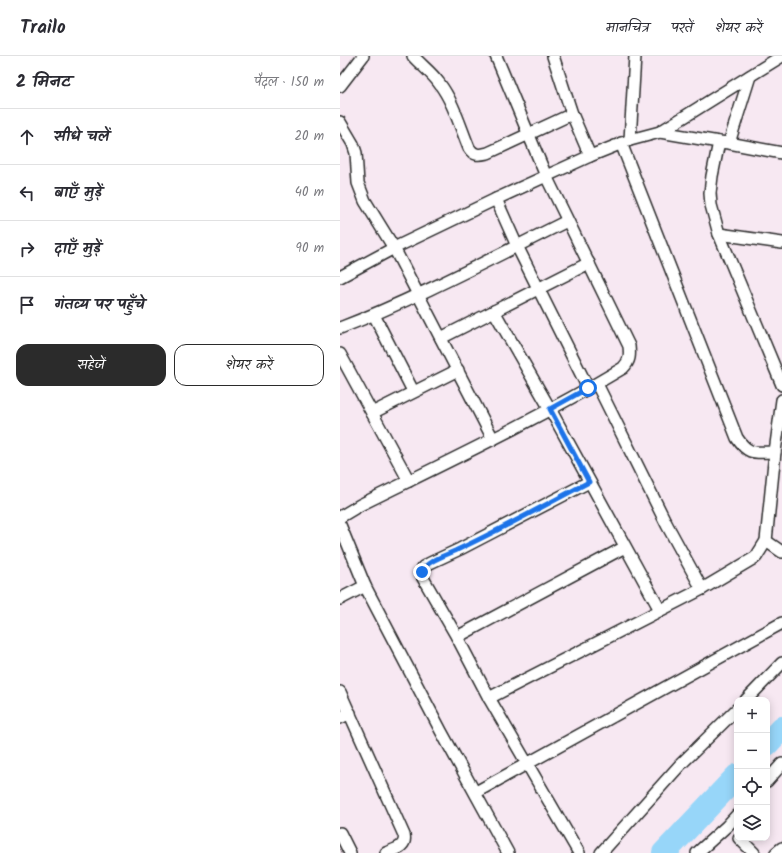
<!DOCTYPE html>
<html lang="hi">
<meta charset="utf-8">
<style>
:root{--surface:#fff;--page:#f7f7f7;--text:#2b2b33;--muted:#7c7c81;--line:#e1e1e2;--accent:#2b2b2b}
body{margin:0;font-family:Kalam,"Playpen Sans Deva",sans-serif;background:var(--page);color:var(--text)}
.controls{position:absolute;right:12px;bottom:12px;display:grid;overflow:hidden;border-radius:8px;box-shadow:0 2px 10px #0003}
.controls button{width:36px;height:36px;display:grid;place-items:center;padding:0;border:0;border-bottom:1px solid var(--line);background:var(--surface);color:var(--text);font:20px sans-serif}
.stop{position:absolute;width:12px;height:12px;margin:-9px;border:3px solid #1a73e8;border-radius:50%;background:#fff}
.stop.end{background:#1a73e8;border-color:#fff;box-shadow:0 1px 4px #0008}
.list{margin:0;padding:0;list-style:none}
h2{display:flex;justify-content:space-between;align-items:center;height:52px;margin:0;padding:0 16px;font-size:17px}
h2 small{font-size:13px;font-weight:400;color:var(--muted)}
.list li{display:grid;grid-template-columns:26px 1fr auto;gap:12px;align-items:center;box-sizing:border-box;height:56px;padding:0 16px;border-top:1px solid var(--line)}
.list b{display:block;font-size:15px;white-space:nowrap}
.list em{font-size:13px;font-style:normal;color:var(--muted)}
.actions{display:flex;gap:8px;padding:12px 16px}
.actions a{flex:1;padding:9px 0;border:1px solid var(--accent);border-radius:12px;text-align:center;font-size:14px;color:var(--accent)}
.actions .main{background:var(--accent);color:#fff}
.icon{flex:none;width:22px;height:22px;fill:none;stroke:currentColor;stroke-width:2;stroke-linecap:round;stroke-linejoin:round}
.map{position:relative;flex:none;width:442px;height:797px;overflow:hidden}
header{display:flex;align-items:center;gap:24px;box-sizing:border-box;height:56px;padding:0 20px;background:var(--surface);border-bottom:1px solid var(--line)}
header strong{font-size:19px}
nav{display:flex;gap:22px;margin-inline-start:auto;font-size:14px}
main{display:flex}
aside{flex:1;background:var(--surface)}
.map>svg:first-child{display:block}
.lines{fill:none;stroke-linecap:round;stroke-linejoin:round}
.river{stroke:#97d6f9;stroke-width:24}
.street-casing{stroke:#2b2b2b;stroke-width:14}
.street{stroke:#fff;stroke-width:11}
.route{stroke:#1a73e8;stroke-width:5}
</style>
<header>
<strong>Trailo</strong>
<nav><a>मानचित्र</a><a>परतें</a><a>शेयर करें</a></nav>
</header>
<main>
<aside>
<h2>2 मिनट<small>पैदल · 150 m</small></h2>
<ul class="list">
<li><svg class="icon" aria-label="ahead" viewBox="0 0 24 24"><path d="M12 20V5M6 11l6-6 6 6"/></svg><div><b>सीधे चलें</b></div><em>20 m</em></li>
<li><svg class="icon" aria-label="left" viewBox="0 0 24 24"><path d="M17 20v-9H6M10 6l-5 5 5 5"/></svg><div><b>बाएँ मुड़ें</b></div><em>40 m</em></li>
<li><svg class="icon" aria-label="right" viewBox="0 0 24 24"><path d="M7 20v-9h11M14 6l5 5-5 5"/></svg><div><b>दाएँ मुड़ें</b></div><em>90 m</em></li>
<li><svg class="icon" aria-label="arrive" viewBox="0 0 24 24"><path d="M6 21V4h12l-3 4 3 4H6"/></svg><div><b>गंतव्य पर पहुँचे</b></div></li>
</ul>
<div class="actions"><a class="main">सहेजें</a><a>शेयर करें</a></div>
</aside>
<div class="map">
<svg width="442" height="797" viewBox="0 0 442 797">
<rect width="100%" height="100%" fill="#f7e8f2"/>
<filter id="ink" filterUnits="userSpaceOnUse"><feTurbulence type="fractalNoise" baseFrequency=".025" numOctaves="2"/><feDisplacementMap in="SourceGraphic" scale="8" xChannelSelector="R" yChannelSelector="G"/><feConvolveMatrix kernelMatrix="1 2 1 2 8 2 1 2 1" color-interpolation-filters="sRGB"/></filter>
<g filter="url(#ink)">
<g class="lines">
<g class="river">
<path d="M427 688 442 672"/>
<path d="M324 797 397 720"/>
</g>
<defs>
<g id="street">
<path d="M73 0C81 9 92 17 99 27 113 45 120 70 129 92 134 100 139 99 148 97L232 58"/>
<path d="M213 0 232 58 250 100"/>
<path d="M0 30 23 0"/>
<path d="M0 66 13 88 16 97 18 127 25 145 54 192 153 383"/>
<path d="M320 76 442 0"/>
<path d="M290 84 295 0"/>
<path d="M379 86 372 120 370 137 371 149 379 178 442 329"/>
<path d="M281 87 397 382C409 400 415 396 435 396"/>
<path d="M389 87 410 20"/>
<path d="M156 143 177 190 248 332"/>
<path d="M379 178 442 187"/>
<path d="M0 221 54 192 156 143 250 100 290 84 320 76 379 86 389 87 442 97"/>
<path d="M154 255 210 353 320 554"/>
<path d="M34 259 73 335"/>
<path d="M0 272C78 242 152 202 227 165"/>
<path d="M101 282 249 207"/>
<path d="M0 298 69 425"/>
<path d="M257 328 327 469 362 533"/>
<path d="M32 357 118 314"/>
<path d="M0 461 20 449C109 405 198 363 283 312 290 305 290 299 289 290L206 120 156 0"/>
<path d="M0 469 25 530 101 675 168 797"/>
<path d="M426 485 442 496"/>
<path d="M0 543 25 530"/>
<path d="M117 581 285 491"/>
<path d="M0 636 64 779C67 791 55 793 46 797"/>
<path d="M149 642 362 533 416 501 426 485 435 396 442 344"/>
<path d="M406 644 442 607"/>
<path d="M0 662 10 657"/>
<path d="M427 725 442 708"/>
<path d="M136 736 442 567"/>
<path d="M0 777 10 797"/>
<path d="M399 782 414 797"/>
<path d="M239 797 149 642 117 581 83 522 82 516 83 511 90 507 120 493 249 426"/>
<path d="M261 797 340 709 397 653"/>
<path d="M357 797 387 770 397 759"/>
<path d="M436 797 442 792"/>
</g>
</defs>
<use href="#street" class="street-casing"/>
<use href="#street" class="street"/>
</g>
</g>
<g class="lines" filter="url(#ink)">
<path class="route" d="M82 516C85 505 107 499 117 494 162 473 205 449 249 426L210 353 248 332"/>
</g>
</svg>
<div class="controls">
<button>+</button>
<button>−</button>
<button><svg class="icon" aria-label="locate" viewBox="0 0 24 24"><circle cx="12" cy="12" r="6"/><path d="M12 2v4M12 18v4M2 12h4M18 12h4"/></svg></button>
<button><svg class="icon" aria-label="layers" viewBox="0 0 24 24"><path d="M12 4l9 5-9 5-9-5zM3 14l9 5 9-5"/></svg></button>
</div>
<div class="stop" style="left:248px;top:332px"></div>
<div class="stop end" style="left:82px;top:516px"></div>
</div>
</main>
